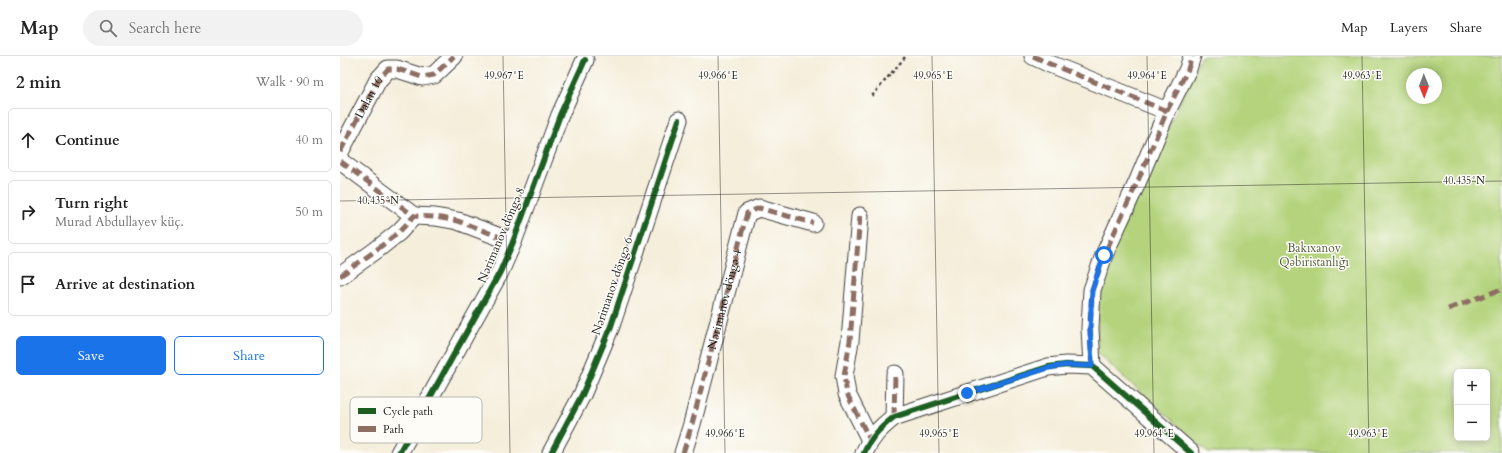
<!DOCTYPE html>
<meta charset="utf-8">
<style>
:root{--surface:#fff;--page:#f2f2f2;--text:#222;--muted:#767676;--line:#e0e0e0;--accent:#1a73e8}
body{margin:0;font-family:Cardo,serif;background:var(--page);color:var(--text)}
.controls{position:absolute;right:12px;bottom:12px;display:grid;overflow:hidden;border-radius:6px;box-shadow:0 2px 10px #0003}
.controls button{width:36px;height:36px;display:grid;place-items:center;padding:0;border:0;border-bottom:1px solid var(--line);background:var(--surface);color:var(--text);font:20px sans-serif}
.compass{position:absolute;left:1066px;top:12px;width:36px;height:36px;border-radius:50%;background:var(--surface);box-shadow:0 2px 10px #0003;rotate:179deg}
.stop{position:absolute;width:12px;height:12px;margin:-9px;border:3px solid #1a73e8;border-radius:50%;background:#fff}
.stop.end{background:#1a73e8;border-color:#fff;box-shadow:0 1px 4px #0008}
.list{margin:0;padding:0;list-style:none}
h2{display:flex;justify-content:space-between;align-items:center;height:52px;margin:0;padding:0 16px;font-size:17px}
h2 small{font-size:13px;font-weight:400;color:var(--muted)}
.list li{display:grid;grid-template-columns:26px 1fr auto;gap:12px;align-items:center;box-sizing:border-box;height:64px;margin:0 8px 8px;padding:0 8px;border:1px solid var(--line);border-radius:6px}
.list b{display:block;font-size:15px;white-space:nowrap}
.list p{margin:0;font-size:13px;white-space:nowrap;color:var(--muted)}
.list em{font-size:13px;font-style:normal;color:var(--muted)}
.actions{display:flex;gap:8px;padding:12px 16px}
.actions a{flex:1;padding:9px 0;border:1px solid var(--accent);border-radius:6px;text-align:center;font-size:14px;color:var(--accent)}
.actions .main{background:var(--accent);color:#fff}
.icon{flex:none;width:22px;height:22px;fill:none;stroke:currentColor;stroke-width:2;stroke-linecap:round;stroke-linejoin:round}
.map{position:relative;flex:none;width:1162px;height:397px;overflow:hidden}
header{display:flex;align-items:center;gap:24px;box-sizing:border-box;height:56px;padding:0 20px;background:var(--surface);border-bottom:1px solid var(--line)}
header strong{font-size:19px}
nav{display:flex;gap:22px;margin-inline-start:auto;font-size:14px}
.search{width:280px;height:36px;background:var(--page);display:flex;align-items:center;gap:10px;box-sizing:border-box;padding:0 14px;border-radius:22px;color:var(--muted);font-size:15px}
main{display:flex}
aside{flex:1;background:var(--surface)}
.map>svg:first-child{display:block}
.green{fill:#b4d37b;stroke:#68784c;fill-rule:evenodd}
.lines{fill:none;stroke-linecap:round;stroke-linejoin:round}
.street-casing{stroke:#3d3c39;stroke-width:19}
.path{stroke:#3d3c39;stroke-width:2.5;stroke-dasharray:3 3;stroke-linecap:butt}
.street{stroke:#fff;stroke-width:17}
.quiet{stroke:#8d6e63;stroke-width:5;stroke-dasharray:10 5;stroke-linecap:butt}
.cycleway-casing{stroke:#fdfcf7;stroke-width:8}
.cycleway{stroke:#1b5e20;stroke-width:6}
.route{stroke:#1a73e8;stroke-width:5}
.ticks{fill:none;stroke:#1c1c1c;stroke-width:1;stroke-opacity:0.45}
.labels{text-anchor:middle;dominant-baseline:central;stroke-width:3;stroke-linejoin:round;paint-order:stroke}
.street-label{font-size:12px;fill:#1c1c1c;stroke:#fdfcf7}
.park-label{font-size:12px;fill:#515c3d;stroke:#fdfcf7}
.key{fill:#fdfcf7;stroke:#bab9b5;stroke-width:1}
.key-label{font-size:11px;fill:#1c1c1c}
.ticks-label{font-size:10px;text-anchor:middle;fill:#1c1c1c;stroke:#fdfcf7;stroke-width:3;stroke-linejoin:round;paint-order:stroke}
</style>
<header>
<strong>Map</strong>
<div class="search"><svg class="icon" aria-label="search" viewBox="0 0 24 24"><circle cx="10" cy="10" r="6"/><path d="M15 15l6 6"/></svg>Search here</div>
<nav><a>Map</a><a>Layers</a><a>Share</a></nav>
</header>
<main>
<aside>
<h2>2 min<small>Walk · 90 m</small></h2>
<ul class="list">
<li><svg class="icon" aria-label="ahead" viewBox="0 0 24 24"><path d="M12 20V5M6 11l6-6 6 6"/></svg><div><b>Continue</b></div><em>40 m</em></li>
<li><svg class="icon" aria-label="right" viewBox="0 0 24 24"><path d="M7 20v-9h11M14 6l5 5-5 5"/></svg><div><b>Turn right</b><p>Murad Abdullayev küç.</p></div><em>50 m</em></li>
<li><svg class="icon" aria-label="arrive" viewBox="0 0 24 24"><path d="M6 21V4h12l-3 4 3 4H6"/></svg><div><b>Arrive at destination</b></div></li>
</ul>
<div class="actions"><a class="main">Save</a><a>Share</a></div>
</aside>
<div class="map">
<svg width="1162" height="397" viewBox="0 0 1162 397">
<rect width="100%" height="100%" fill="#fdfcf7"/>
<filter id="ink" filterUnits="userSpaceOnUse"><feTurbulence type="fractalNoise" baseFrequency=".025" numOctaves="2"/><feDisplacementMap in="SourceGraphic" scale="8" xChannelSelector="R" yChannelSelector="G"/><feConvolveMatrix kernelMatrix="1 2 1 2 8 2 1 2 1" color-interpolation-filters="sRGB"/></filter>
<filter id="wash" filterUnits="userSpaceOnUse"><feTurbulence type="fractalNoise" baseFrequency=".012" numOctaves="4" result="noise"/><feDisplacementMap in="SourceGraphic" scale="16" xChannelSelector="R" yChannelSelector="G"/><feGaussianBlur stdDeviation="0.9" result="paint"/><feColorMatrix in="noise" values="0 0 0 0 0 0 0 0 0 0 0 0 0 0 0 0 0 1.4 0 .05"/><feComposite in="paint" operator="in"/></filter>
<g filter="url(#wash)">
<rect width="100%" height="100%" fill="#f5eedb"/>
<path class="green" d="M861 0H1162V397H868L757 297 758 227ZM1072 18H1096V42H1072ZM1117 316H1147V382H1117Z"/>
</g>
<g filter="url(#ink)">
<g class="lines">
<defs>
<g id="street">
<path d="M693 0 710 8 827 55"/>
<path id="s1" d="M0 96 38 24 48 13H57L82 21 94 19 114 0"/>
<path d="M0 105 74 160"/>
<path d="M520 160 510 285 504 320 507 338 530 384"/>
<path d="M0 220 35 195 59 176 74 160 95 161 118 165 173 186"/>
<path d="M752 310 750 272 752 234 764 199 797 127 827 55 848 13 852 0"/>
<path d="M554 361 555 318"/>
<path d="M59 397 160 216 173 186 220 59 245 4"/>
<path d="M211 397 242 339 271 270 339 64"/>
<path d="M343 397 352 368 407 157 419 152 473 167"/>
<path d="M524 397C531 381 540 372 554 361L708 311 726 309 752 310 851 397"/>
</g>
</defs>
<use href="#street" class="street-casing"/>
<path class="path" d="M532 40 566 0"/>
<use href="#street" class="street"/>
<g class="quiet">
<path d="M693 0 710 8 827 55"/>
<path d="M0 96 38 24 48 13H57L82 21 94 19 114 0"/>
<path d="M0 105 74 160"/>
<path d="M520 160 510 285 504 320 507 338 530 384"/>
<path d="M0 220 35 195 59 176 74 160 95 161 118 165 173 186"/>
<path d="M1108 253 1162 233"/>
<path d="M752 310 750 272 752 234 764 199 797 127 827 55 848 13 852 0"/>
<path d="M554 361 555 318"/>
<path id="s2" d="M343 397 352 368 407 157 419 152 473 167"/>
</g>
<defs>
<g id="cycleway">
<path d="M59 397 160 216 173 186 220 59 245 4"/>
<path d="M211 397 242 339 271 270 339 64"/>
<path d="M524 397C531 381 540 372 554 361L708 311 726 309 752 310 851 397"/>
</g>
</defs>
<use href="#cycleway" class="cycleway-casing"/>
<use href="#cycleway" class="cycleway"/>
</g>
</g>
<g class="lines" filter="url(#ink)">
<path class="route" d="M627 337 708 312 726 309 752 310 750 272 752 234 764 199"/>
</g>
<path class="ticks" d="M163 0 170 397M378 0 385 397M592 0 599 397M807 0 814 397M1022 0 1029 397M0 145 1162 125"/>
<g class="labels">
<g class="street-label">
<text stroke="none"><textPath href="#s1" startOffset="62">Dalan 10</textPath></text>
<text transform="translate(161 179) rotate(-67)">Nərimanov döngə 8</text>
<text transform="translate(272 230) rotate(-71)">Nərimanov döngə 6</text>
<text stroke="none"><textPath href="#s2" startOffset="159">Nərimanov döngə 4</textPath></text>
</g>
<g class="park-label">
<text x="974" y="192">Bakıxanov<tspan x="974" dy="14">Qəbiristanlığı</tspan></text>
</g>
</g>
<rect x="10" y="341" width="132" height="46" rx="6" class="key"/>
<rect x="18" y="352" width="18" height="6" fill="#1b5e20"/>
<rect x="18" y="370" width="18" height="6" fill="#8d6e63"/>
<g class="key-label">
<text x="43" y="359">Cycle path</text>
<text x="43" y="377">Path</text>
</g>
<g class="ticks-label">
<text x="164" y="23">49.967°E</text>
<text x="378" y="23">49.966°E</text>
<text x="593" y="23">49.965°E</text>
<text x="807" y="23">49.964°E</text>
<text x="1022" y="23">49.963°E</text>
<text x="1124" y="128">40.435°N</text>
<text x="38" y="148">40.435°N</text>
<text x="385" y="381">49.966°E</text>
<text x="599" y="381">49.965°E</text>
<text x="814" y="381">49.964°E</text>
<text x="1028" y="381">49.963°E</text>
</g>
</svg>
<div class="controls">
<button>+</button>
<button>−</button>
</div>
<svg class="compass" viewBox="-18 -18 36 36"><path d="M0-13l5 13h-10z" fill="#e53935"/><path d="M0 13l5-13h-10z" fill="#767676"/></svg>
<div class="stop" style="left:764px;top:199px"></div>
<div class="stop end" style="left:627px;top:337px"></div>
</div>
</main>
